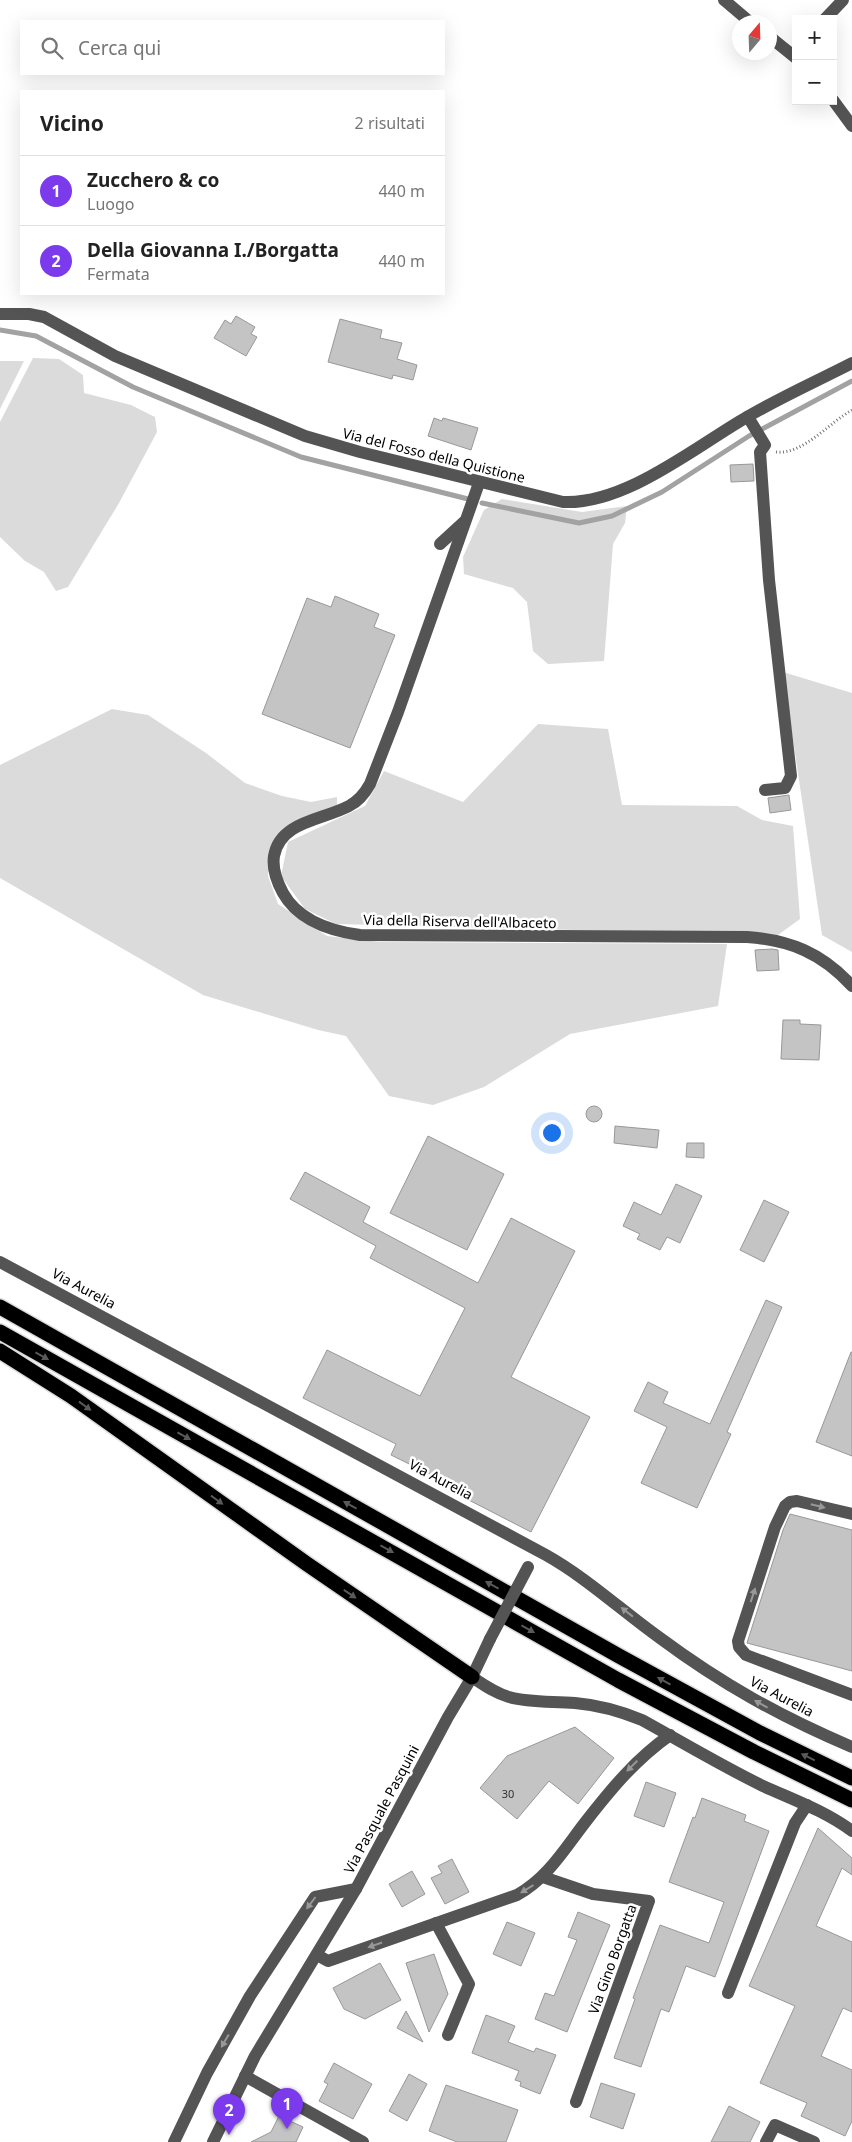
<!DOCTYPE html>
<html lang="it">
<meta charset="utf-8">
<style>
:root{--surface:#fff;--page:#f2f2f2;--text:#222;--muted:#767676;--line:#e0e0e0;--accent:#7c3aed}
body{margin:0;font-family:"Noto Sans",sans-serif;background:var(--page);color:var(--text)}
.controls{position:absolute;right:15px;top:15px;display:grid;overflow:hidden;border-radius:0px;box-shadow:0 5px 20px #0002}
.controls button{width:45px;height:45px;display:grid;place-items:center;padding:0;border:0;border-bottom:1px solid var(--line);background:var(--surface);color:var(--text);font:25px sans-serif}
.compass{position:absolute;left:732px;top:15px;width:45px;height:45px;border-radius:50%;background:var(--surface);box-shadow:0 5px 20px #0002;rotate:19deg}
.you{position:absolute;left:551px;top:1132px;width:18px;height:18px;margin:-12px;border:4px solid #fff;border-radius:50%;background:#1a73e8;box-shadow:0 0 0 8px #1a73e833}
.badge{display:grid;place-items:center;width:32px;height:32px;border-radius:50%;background:var(--accent);color:#fff;font-size:16px;font-weight:700}
.pin{position:absolute;translate:-50% -41px;filter:drop-shadow(0 1px 2px #0008)}
.pin::after{content:'';position:absolute;top:26px;width:18px;height:15px;background:inherit;clip-path:polygon(0 0,100% 0,50% 100%)}
.list{margin:0;padding:0;list-style:none}
h2{display:flex;justify-content:space-between;align-items:center;height:65px;margin:0;padding:0 20px;font-size:21px}
h2 small{font-size:16px;font-weight:400;color:var(--muted)}
.list li{display:grid;grid-template-columns:32px 1fr auto;gap:15px;align-items:center;box-sizing:border-box;height:70px;padding:0 20px;border-top:1px solid var(--line)}
.list b{display:block;font-size:19px;white-space:nowrap}
.list p{margin:0;font-size:16px;white-space:nowrap;color:var(--muted)}
.list em{font-size:16px;font-style:normal;color:var(--muted)}
.icon{flex:none;width:28px;height:28px;fill:none;stroke:currentColor;stroke-width:2;stroke-linecap:round;stroke-linejoin:round}
.map{position:relative;flex:none;width:852px;height:2142px;overflow:hidden}
.search{position:absolute;background:var(--surface);box-shadow:0 5px 20px #0002;left:20px;top:20px;width:425px;height:55px;display:flex;align-items:center;gap:12px;box-sizing:border-box;padding:0 18px;border-radius:0px;color:var(--muted);font-size:19px}
.panel{position:absolute;background:var(--surface);box-shadow:0 5px 20px #0002;left:20px;top:90px;width:425px;height:205px;border-radius:0px}
.map>svg:first-child{display:block}
.green{fill:#dbdbdb}
.lines{fill:none;stroke-linecap:round;stroke-linejoin:round}
.stream{stroke:#a2a2a2;stroke-width:5}
.building{fill:#c4c4c4;stroke:#989898}
.highway-casing{stroke:#dbdbdb;stroke-width:18}
.path{stroke:#767676;stroke-width:3;stroke-dasharray:1 2.5;stroke-linecap:butt}
.minor{stroke:#545454;stroke-width:12}
.highway{stroke:#000;stroke-width:15}
.minor-bridge{stroke:#545454;stroke-width:12}
.oneway{fill:#595959}
.oneway2{fill:#989898}
.labels{text-anchor:middle;dominant-baseline:central;stroke-width:5;stroke-linejoin:round;paint-order:stroke}
.number-label{font-size:11px;fill:#313131}
.street-label{font-size:14px;fill:#000;stroke:#fff}
</style>
<div class="map">
<svg width="852" height="2142" viewBox="0 0 852 2142">
<rect width="100%" height="100%" fill="#fff"/>
<g class="green">
<path d="M33 358 59 359 83 375 84 393 131 405 155 417 157 432 119 503 68 587 56 591 44 572 25 561 0 537V422Z"/>
<path d="M0 361H24L0 409Z"/>
<path d="M502 499 582 512 627 506 625 523 613 544 604 661 548 664 533 651 527 602 513 588 464 574 463 557 484 510Z"/>
<path d="M783 672 852 693V952L822 935Z"/>
<path d="M112 709 148 715 206 753 245 783 282 796 311 802 337 797V806L290 829 268 855V876L278 904 327 936 379 942 727 944 718 1006 570 1034 484 1087 433 1105 389 1096 346 1036 318 1030 203 995 0 878V765Z"/>
<path d="M538 724 608 729 622 805 737 806 762 820 793 826 800 919 778 935 336 924 305 909 281 876 288 842 365 806 384 771 463 802Z"/>
</g>
<g class="lines">
<g class="stream">
<path d="M0 330 36 336 133 387 301 457 468 499"/>
<path d="M482 503 579 523 612 516 662 492 749 436 852 381"/>
</g>
</g>
<g class="building">
<path d="M236 316 255 327 251 334 257 337 246 356 214 338 225 320 231 324Z"/>
<path d="M340 319 382 330 380 338 402 343 397 359 417 365 413 380 393 375 392 379 328 362Z"/>
<path d="M434 418 442 421 443 418 478 428 471 450 428 436Z"/>
<path d="M753 464 754 481 731 482 730 465Z"/>
<path d="M335 596 379 614 374 627 395 635 350 748 262 714 307 598 331 607Z"/>
<path d="M789 795 791 810 770 813 768 798Z"/>
<path d="M772 949 778 950 779 970 757 971 755 950Z"/>
<path d="M783 1020H800V1024L821 1025 819 1060 781 1059Z"/>
<circle cx="594" cy="1114" r="8"/>
<path d="M615 1126 659 1130 657 1148 614 1143Z"/>
<path d="M428 1136 504 1174 467 1250 390 1213Z"/>
<path d="M687 1143H704V1158L686 1157Z"/>
<path d="M305 1172 370 1207 363 1222 478 1283 511 1218 575 1251 511 1377 590 1417 531 1532 461 1496 464 1491 391 1455 396 1444 303 1398 327 1350 420 1396 465 1308 370 1258 376 1246 290 1199Z"/>
<path d="M676 1184 702 1196 680 1243 667 1237 660 1250 637 1239 640 1234 623 1226 634 1202 661 1215Z"/>
<path d="M764 1200 789 1212 764 1262 740 1250Z"/>
<path d="M766 1300 782 1307 727 1432 731 1434 697 1508 641 1483 667 1427 634 1411 648 1382 668 1392 663 1403 710 1424Z"/>
<path d="M851 1352H852V1456L816 1442Z"/>
<path d="M790 1514 852 1530V1671L747 1643 783 1530Z"/>
<path d="M575 1727 614 1758 578 1804 549 1781 517 1819 480 1788 507 1756Z"/>
<path d="M646 1782 676 1793 664 1827 634 1816Z"/>
<path d="M702 1798 746 1815 744 1821 769 1831 715 1977 686 1966 669 2012 661 2009 641 2067 614 2058 635 1999 633 1998 660 1925 709 1943 724 1902 669 1882 693 1817 695 1818Z"/>
<path d="M818 1828 852 1858V1875L842 1868 816 1926 852 1942V2012L843 2008 821 2056 852 2070V2121L845 2136 801 2116 807 2103 760 2083 795 2006 749 1986Z"/>
<path d="M452 1859 469 1892 445 1904 431 1878 442 1873 438 1866Z"/>
<path d="M412 1871 425 1894 402 1907 389 1884Z"/>
<path d="M578 1912 610 1925 567 2032 535 2019 545 1993 554 1996 577 1940 568 1937Z"/>
<path d="M507 1922 535 1933 521 1966 493 1954Z"/>
<path d="M434 1954 448 1994 429 2032 406 1963Z"/>
<path d="M380 1963 401 2000 365 2019 344 2009 333 1988Z"/>
<path d="M406 2011 423 2042 397 2028Z"/>
<path d="M486 2015 515 2026 508 2042 534 2052 536 2048 556 2055 540 2094 520 2086 521 2082 515 2080 519 2071 472 2053Z"/>
<path d="M334 2063 372 2084 353 2119 319 2101 328 2084 324 2082Z"/>
<path d="M409 2074 427 2084 407 2121 389 2111Z"/>
<path d="M601 2083 635 2094 623 2129 590 2117Z"/>
<path d="M446 2085 518 2110 506 2142H457L429 2131Z"/>
<path d="M729 2106 760 2122 750 2142H711Z"/>
<path d="M279 2116 303 2127 296 2142H251L271 2132Z"/>
</g>
<g class="lines">
<defs>
<g id="highway">
<path d="M0 1307 619 1656 760 1733 852 1778"/>
<path d="M0 1332 618 1680 754 1752 852 1800"/>
<path d="M0 1351 71 1396 307 1564 472 1677"/>
</g>
</defs>
<use href="#highway" class="highway-casing"/>
<path class="path" d="M776 452C803 455 830 422 852 410"/>
<g class="minor">
<path d="M724 0 750 22"/>
<path d="M825 19 843 0"/>
<path d="M770 37 796 58"/>
<path d="M833 100 852 126"/>
<path d="M0 314H29L44 317 115 356 305 436 360 452 563 502C625 505 695 447 747 417 781 397 817 381 852 363"/>
<path d="M748 417 765 445 760 452 769 580 791 776 785 788 765 790"/>
<path d="M479 483 398 712 370 784C365 793 359 801 349 806 323 820 280 821 274 856 272 869 277 882 283 893 298 920 331 931 360 935L747 937C790 940 822 953 852 986"/>
<path d="M440 544 464 522"/>
<path d="M0 1262 546 1555C587 1578 622 1611 660 1638 722 1684 781 1717 852 1747"/>
<path d="M852 1514 797 1501 790 1502 785 1506 775 1527 738 1641 739 1647 746 1655 852 1695"/>
<path d="M472 1677C484 1685 495 1693 509 1697 530 1703 553 1701 575 1703 598 1705 620 1711 642 1720 682 1742 722 1766 763 1786 794 1800 825 1811 852 1831"/>
<path d="M543 1877 593 1894 649 1901 576 2102"/>
<path d="M436 1923 469 1984 448 2035"/>
<path d="M317 1955 328 1961 517 1895C548 1878 565 1848 587 1820 612 1788 636 1759 670 1735"/>
<path d="M728 1993 795 1823 807 1805"/>
<path d="M245 2076 363 2142"/>
<path d="M174 2142 207 2073 250 1996 315 1897 356 1889"/>
<path d="M213 2142 255 2056 356 1889 448 1717 472 1677 490 1639"/>
<path d="M766 2142 775 2125 814 2142"/>
</g>
<use href="#highway" class="highway"/>
<path class="minor-bridge" d="M490 1639 528 1567"/>
</g>
<defs><path id="oneway-solid" d="M-6-.8H1V-3.2L6.5 0L1 3.2V.8H-6Z" transform="scale(1.25)"/></defs>
<g class="oneway">
<use href="#oneway-solid" transform="translate(42 1356) rotate(29)"/>
<use href="#oneway-solid" transform="translate(85 1406) rotate(36)"/>
<use href="#oneway-solid" transform="translate(184 1436) rotate(29)"/>
<use href="#oneway-solid" transform="translate(217 1500) rotate(36)"/>
<use href="#oneway-solid" transform="translate(350 1505) rotate(-151)"/>
<use href="#oneway-solid" transform="translate(387 1549) rotate(29)"/>
<use href="#oneway-solid" transform="translate(492 1585) rotate(-151)"/>
<use href="#oneway-solid" transform="translate(350 1594) rotate(34)"/>
<use href="#oneway-solid" transform="translate(528 1629) rotate(29)"/>
<use href="#oneway-solid" transform="translate(664 1681) rotate(-151)"/>
<use href="#oneway-solid" transform="translate(808 1757) rotate(-154)"/>
</g>
<g class="oneway2">
<use href="#oneway-solid" transform="translate(818 1506) rotate(14)"/>
<use href="#oneway-solid" transform="translate(753 1595) rotate(-72)"/>
<use href="#oneway-solid" transform="translate(627 1612) rotate(-142)"/>
<use href="#oneway-solid" transform="translate(761 1704) rotate(-151)"/>
<use href="#oneway-solid" transform="translate(632 1766) rotate(135)"/>
<use href="#oneway-solid" transform="translate(527 1889) rotate(149)"/>
<use href="#oneway-solid" transform="translate(311 1903) rotate(127)"/>
<use href="#oneway-solid" transform="translate(375 1945) rotate(161)"/>
<use href="#oneway-solid" transform="translate(225 2041) rotate(120)"/>
</g>
<g class="labels">
<g class="number-label">
<text x="508" y="1793">30</text>
</g>
<g class="street-label">
<text transform="translate(434 455) rotate(14)">Via del Fosso della Quistione</text>
<text transform="translate(460 921) rotate(1)">Via della Riserva dell'Albaceto</text>
<text transform="translate(84 1288) rotate(28)">Via Aurelia</text>
<text transform="translate(441 1479) rotate(28)">Via Aurelia</text>
<text transform="translate(782 1696) rotate(28)">Via Aurelia</text>
<text transform="translate(381 1809) rotate(-62)">Via Pasquale Pasquini</text>
<text transform="translate(612 1959) rotate(-70)">Via Gino Borgatta</text>
</g>
</g>
</svg>
<div class="controls">
<button>+</button>
<button>−</button>
</div>
<svg class="compass" viewBox="-18 -18 36 36"><path d="M0-13l5 13h-10z" fill="#e53935"/><path d="M0 13l5-13h-10z" fill="#767676"/></svg>
<div class="you"></div>
<div class="pin badge" style="left:287px;top:2129px">1</div>
<div class="pin badge" style="left:229px;top:2135px">2</div>
<div class="search"><svg class="icon" aria-label="search" viewBox="0 0 24 24"><circle cx="10" cy="10" r="6"/><path d="M15 15l6 6"/></svg>Cerca qui</div>
<section class="panel">
<h2>Vicino<small>2 risultati</small></h2>
<ul class="list">
<li><span class="badge">1</span><div><b>Zucchero &amp; co</b><p>Luogo</p></div><em>440 m</em></li>
<li><span class="badge">2</span><div><b>Della Giovanna I./Borgatta</b><p>Fermata</p></div><em>440 m</em></li>
</ul>
</section>
</div>
